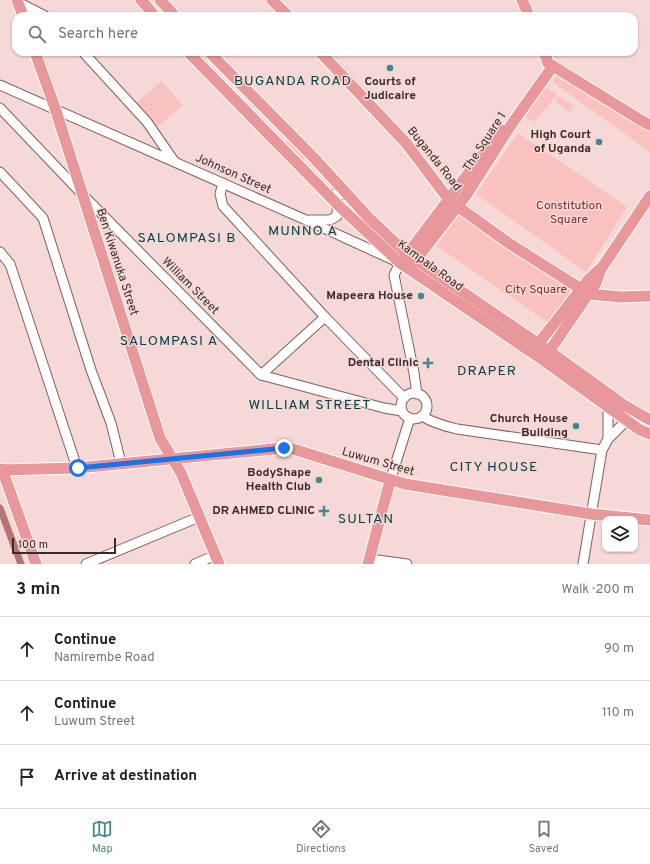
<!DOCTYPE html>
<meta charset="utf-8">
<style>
:root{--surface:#fff;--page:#f6f6f6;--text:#222;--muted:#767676;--line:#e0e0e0;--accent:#41898e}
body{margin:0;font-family:Overpass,sans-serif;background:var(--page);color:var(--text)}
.controls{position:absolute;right:12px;bottom:12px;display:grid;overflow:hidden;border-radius:8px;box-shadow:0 1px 3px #0004}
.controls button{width:36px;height:36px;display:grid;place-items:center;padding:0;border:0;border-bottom:1px solid var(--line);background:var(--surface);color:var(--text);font:20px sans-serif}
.scale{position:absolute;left:12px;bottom:10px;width:104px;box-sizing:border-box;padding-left:4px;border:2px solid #372c2b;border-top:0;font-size:11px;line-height:14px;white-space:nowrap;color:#372c2b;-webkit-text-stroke:3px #f6d8d6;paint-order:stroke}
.stop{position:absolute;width:12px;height:12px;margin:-9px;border:3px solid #1a73e8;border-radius:50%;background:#fff}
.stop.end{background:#1a73e8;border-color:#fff;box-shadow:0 1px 4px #0008}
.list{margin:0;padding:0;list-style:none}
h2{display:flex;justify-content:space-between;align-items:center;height:52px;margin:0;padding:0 16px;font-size:17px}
h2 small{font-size:13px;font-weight:400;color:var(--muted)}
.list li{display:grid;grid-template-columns:26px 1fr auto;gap:12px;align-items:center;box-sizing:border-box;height:64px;padding:0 16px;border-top:1px solid var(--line)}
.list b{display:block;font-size:15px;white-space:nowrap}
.list p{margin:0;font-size:13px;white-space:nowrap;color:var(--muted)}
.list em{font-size:13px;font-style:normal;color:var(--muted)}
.icon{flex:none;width:22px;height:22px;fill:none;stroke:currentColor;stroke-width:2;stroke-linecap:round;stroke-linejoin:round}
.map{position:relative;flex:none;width:650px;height:564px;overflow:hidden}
.search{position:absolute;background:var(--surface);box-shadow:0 1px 3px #0004;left:12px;right:12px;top:12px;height:44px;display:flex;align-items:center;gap:10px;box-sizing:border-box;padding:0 14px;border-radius:12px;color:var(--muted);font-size:15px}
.sheet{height:244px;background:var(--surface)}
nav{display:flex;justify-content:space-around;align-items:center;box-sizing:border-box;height:56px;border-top:1px solid var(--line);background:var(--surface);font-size:11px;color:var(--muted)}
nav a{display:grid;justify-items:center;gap:2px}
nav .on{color:var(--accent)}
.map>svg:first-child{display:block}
.green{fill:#fac2bf}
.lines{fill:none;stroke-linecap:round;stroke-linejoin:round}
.canal{stroke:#b57572;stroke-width:7}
.minor-casing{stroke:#7b6260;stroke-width:11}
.major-casing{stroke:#fff;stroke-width:13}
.minor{stroke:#fff;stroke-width:9}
.major{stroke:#e8989a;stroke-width:11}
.route{stroke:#1a73e8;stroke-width:5}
.poi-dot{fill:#41898e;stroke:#f6d8d6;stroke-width:1.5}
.labels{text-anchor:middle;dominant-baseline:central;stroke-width:3;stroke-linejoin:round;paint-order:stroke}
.poi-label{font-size:12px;font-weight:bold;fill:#372c2b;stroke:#f6d8d6;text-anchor:end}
.street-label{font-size:12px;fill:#372c2b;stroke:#f6d8d6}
.park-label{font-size:12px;fill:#7c2c2e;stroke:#f6d8d6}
.quarter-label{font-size:14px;letter-spacing:1px;fill:#004348;stroke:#f6d8d6}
</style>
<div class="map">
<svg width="650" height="564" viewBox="0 0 650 564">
<rect width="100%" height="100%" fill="#f6d8d6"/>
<g class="green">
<path d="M333 58H336L370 94 369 96 367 97Z"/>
<path d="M559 73 650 132V152L554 83V79Z"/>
<path d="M161 81 183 105 157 127 136 104Z"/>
<path d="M545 86 557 95 534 122 525 116Z"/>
<path d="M559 96 574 106 570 112 555 101Z"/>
<path d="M518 133 627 207 586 272 476 194Z"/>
<path d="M290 139 305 155V158L303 160H300L284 143Z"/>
<path d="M459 214 572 290 550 324 437 246Z"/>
</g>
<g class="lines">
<path class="canal" d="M0 508 21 564"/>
<defs>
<g id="minor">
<path d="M18 2 45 16"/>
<path d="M83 52 147 122 174 161"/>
<path d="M0 85 306 220 400 263 394 275 414 373 417 394"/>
<path d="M0 108 82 194 261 375 384 408 402 411"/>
<path d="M0 172 43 218 91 370 111 423 121 463"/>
<path d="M223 183 220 194 223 206 325 317 404 398"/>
<path d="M310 220H330L337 216 338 185"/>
<path d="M0 252 10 264 77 468"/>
<path d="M261 375 325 317"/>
<circle cx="414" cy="406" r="13"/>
<path d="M422 416C433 423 444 426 457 429L602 450"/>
<path d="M608 439V408L610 403"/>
<path d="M390 481 410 418"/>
<path d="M370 559 407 564"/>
<path d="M86 564 199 517"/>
<path d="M195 564 216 555"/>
<path d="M583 564 602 450 608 439 631 416"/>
</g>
<g id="major">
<path d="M17 0 23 16"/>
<path d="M141 0 155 16"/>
<path d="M160 0 175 16"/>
<path d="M272 0 288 16"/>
<path d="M522 0 529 16"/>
<path d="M35 52 55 108 160 438 181 473 219 564"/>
<path d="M188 52 338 205 400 263 543 360 640 430 650 434"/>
<path d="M209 52 314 158 369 218 407 254 549 351 624 405 650 420"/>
<path d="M320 52 406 143 449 200 457 206 510 244 589 294 621 297 650 296"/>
<path d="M544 52 548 63 642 121 650 125"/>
<path d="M403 260 501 130"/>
<path d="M411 266 467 194 511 125 553 66"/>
<path d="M535 348 589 279 600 269"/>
<path d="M546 356 596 283 601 269 650 196"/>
<path d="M2 469 36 564"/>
<path d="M0 470 77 468 284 448 293 449 405 484 591 514 650 520"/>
<path d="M368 564 390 481"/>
</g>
</defs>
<use href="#minor" class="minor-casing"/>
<use href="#major" class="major-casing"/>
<use href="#minor" class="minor"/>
<use href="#major" class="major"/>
</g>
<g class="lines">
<path class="route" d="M78 468 284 448"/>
</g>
<g class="poi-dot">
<circle cx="390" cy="68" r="4"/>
<circle cx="599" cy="142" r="4"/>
<circle cx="421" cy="296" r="4"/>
<path d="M426 357h4v4h4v4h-4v4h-4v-4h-4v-4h4z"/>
<circle cx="576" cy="426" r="4"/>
<circle cx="319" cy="480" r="4"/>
<path d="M322 505h4v4h4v4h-4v4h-4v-4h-4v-4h4z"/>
</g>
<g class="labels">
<g class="poi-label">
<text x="390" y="82" text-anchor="middle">Courts of<tspan x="390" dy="14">Judicaire</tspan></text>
<text x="591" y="135">High Court<tspan x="591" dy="14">of Uganda</tspan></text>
<text x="413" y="296">Mapeera House</text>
<text x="419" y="363">Dental Clinic</text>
<text x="568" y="419">Church House<tspan x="568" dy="14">Building</tspan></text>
<text x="311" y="473">BodyShape<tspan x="311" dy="14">Health Club</tspan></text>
<text x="315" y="511">DR AHMED CLINIC</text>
</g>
<g class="street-label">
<text transform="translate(485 142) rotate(-57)">The Square 1</text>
<text transform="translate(434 159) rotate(51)">Buganda Road</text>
<text transform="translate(233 174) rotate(24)">Johnson Street</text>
<text transform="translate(117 262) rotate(72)">Ben Kiwanuka Street</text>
<text transform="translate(430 266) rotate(36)">Kampala Road</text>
<text transform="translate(190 286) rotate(45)">William Street</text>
<text transform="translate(378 462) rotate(16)">Luwum Street</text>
</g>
<g class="park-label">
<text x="569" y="206">Constitution<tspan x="569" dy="14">Square</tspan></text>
<text x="536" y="290">City Square</text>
</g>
<g class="quarter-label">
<text x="293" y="81">BUGANDA ROAD</text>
<text x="303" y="231">MUNNO A</text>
<text x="187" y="238">SALOMPASI B</text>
<text x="169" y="341">SALOMPASI A</text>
<text x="487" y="371">DRAPER</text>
<text x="310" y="405">WILLIAM STREET</text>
<text x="494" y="467">CITY HOUSE</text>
<text x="366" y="519">SULTAN</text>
</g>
</g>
</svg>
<div class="controls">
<button><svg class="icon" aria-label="layers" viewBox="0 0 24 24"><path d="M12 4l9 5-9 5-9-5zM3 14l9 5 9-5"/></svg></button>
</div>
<div class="scale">100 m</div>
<div class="stop" style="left:78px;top:468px"></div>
<div class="stop end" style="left:284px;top:448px"></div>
<div class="search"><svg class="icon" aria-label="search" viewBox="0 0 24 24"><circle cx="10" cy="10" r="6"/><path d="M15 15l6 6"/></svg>Search here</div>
</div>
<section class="sheet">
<h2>3 min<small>Walk · 200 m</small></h2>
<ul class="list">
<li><svg class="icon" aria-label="ahead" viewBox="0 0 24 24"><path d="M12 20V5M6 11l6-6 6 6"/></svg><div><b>Continue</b><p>Namirembe Road</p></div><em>90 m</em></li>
<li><svg class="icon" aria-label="ahead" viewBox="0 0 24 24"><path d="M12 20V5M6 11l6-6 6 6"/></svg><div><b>Continue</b><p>Luwum Street</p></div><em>110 m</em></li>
<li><svg class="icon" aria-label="arrive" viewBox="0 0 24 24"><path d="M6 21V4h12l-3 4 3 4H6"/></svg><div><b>Arrive at destination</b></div></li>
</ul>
</section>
<nav>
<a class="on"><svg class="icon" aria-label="map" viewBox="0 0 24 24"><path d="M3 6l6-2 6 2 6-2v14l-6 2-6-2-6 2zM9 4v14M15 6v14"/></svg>Map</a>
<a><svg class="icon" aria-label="directions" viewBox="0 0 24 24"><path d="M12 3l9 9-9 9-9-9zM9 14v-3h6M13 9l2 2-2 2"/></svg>Directions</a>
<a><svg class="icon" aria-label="saved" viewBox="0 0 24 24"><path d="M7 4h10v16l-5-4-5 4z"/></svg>Saved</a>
</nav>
